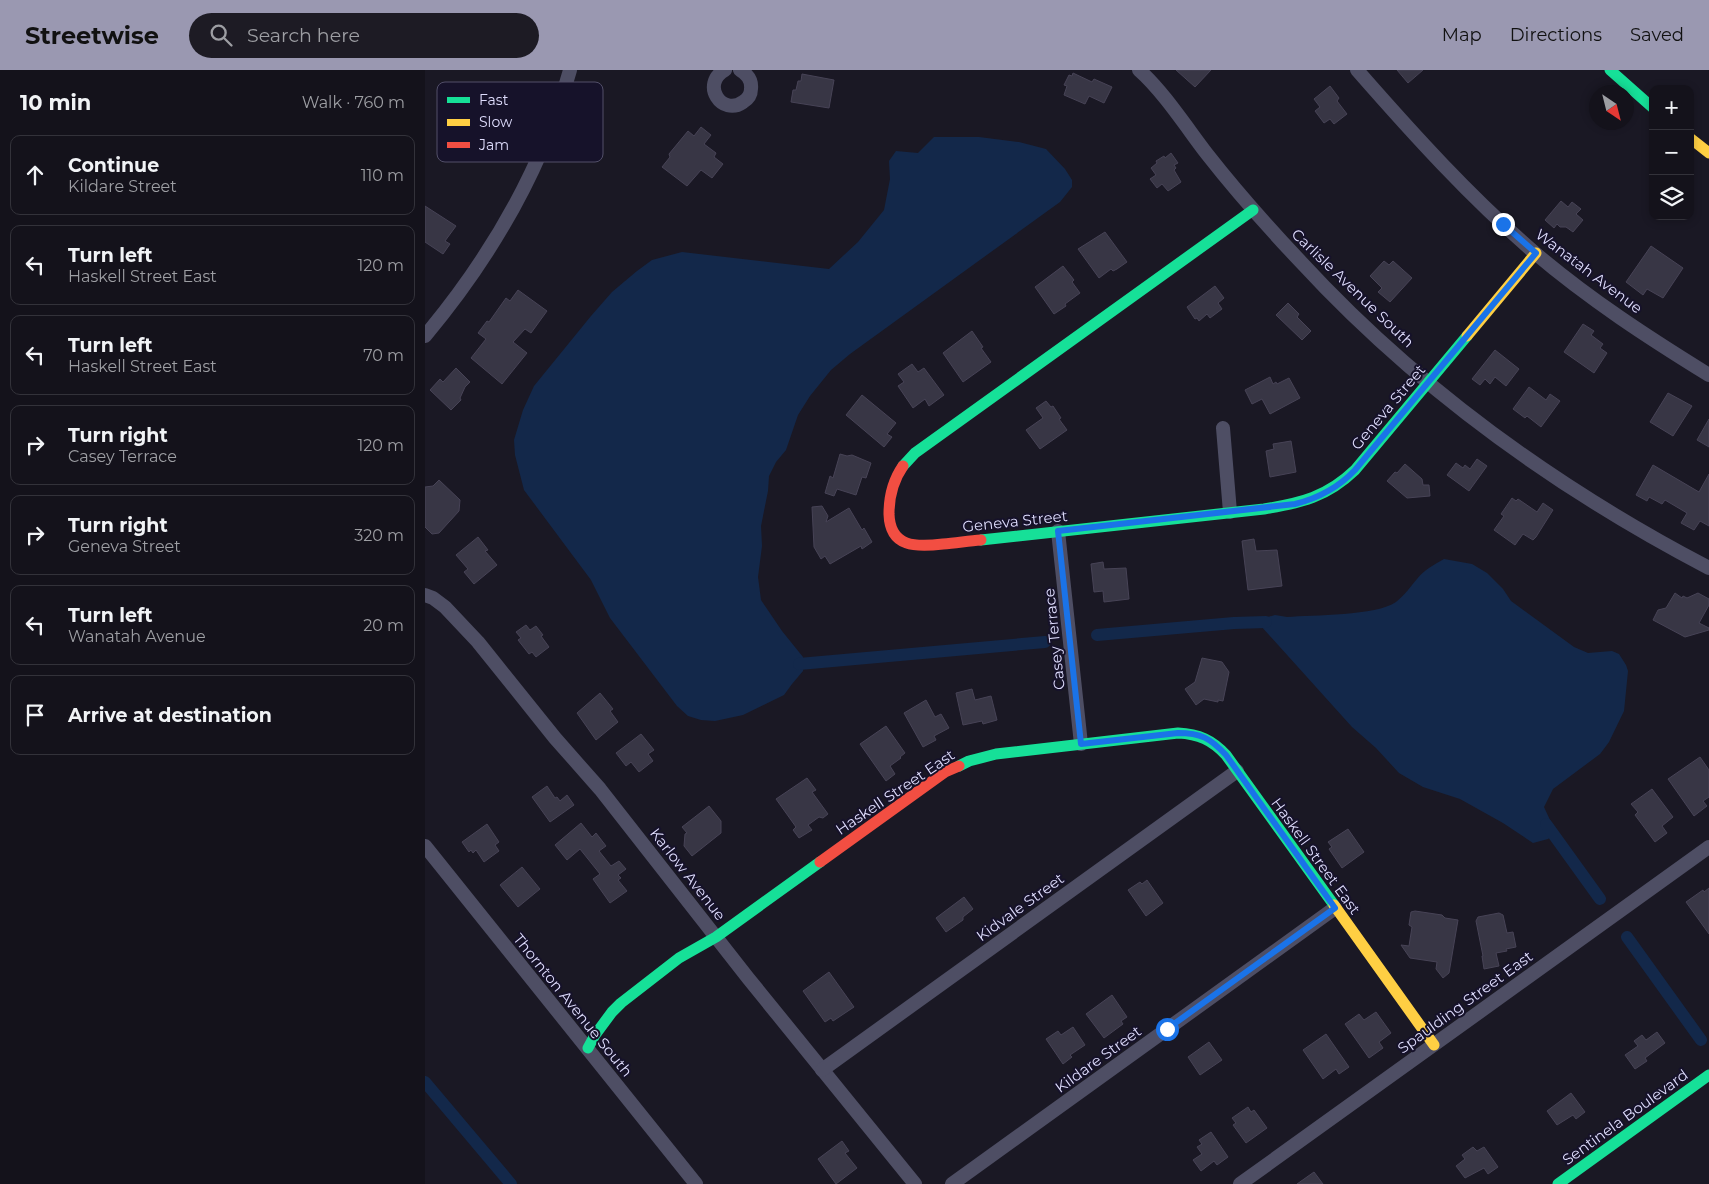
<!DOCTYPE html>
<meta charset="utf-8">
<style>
:root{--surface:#14121b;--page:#1d1b24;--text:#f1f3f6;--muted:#9d9ea3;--line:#33323a;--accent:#9a98b1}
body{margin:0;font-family:Montserrat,sans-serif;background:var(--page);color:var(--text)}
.controls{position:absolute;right:15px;top:15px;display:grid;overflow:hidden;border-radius:10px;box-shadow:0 2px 8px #0003}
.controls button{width:45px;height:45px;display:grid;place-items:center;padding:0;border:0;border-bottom:1px solid var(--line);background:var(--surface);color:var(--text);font:25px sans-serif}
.compass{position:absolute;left:1164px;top:15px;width:45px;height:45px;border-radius:50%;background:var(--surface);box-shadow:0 2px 8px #0003;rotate:145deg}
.stop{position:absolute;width:15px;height:15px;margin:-11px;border:4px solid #1a73e8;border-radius:50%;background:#fff}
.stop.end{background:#1a73e8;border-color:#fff;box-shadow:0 1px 5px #0008}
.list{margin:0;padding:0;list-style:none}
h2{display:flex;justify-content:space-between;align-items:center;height:65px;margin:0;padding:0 20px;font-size:21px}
h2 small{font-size:16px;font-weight:400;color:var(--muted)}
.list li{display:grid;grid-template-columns:32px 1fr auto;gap:15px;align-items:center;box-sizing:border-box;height:80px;margin:0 10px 10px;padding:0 10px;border:1px solid var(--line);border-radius:10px}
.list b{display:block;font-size:19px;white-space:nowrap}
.list p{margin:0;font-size:16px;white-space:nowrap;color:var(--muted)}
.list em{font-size:16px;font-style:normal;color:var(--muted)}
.icon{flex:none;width:28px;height:28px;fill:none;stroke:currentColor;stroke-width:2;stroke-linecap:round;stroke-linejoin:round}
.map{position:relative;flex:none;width:1284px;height:1114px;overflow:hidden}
header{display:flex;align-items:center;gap:30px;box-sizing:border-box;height:70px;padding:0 25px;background:var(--accent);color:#111}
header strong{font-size:24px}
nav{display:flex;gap:28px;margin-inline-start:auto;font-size:18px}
.search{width:350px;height:45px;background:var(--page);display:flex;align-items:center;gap:12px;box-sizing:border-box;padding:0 18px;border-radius:28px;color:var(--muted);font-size:19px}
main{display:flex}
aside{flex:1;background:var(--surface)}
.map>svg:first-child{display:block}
.water{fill:#13284a}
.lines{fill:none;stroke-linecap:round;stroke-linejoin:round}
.canal{stroke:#13284a;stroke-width:12}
.building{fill:#383645;stroke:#474356}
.street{stroke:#4e4e64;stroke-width:14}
.fast{stroke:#16e098;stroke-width:11}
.slow{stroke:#ffcf43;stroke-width:11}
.jam{stroke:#f24e42;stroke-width:11}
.route{stroke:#1a73e8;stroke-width:6}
.labels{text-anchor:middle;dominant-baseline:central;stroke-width:4;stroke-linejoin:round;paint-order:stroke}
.street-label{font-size:15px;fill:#dfddfd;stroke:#16122a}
.key{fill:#16122a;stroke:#524f69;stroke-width:1}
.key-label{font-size:14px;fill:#dfddfd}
</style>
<header>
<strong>Streetwise</strong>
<div class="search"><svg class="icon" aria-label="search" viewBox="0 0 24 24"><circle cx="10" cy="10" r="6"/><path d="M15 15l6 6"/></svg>Search here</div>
<nav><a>Map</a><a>Directions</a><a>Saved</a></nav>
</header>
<main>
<aside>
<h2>10 min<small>Walk · 760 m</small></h2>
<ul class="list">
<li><svg class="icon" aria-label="ahead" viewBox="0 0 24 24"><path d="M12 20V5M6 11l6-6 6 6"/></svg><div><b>Continue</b><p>Kildare Street</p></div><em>110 m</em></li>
<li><svg class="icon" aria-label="left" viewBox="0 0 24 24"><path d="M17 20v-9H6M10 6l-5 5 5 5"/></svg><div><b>Turn left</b><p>Haskell Street East</p></div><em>120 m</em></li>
<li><svg class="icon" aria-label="left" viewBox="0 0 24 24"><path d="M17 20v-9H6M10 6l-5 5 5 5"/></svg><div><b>Turn left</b><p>Haskell Street East</p></div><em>70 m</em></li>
<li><svg class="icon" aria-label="right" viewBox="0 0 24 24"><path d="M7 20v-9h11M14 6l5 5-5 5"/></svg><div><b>Turn right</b><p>Casey Terrace</p></div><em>120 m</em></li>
<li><svg class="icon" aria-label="right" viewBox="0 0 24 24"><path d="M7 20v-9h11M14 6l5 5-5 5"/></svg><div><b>Turn right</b><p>Geneva Street</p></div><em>320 m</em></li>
<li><svg class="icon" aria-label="left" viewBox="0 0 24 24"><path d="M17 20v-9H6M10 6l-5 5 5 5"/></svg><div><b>Turn left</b><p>Wanatah Avenue</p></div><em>20 m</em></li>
<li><svg class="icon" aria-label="arrive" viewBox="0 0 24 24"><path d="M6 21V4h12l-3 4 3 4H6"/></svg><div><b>Arrive at destination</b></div></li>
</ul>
</aside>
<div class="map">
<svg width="1284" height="1114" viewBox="0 0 1284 1114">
<rect width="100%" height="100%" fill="#1a1824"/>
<g class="water">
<path d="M509 67H554L594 72 621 79 640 99 647 110V117L635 132 425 284 406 300 385 326 373 345 361 380 351 392 344 406 343 421 336 456 337 476 333 507 336 530 357 561 378 587V601L367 614 359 625 318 645 290 651 276 650 263 646 252 636 185 548 166 510 99 420 90 385 89 370 98 340 109 316 166 246 187 222 212 201 227 190 257 182 404 199 433 172 459 140 465 109 464 91 471 81 493 83Z"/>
<path d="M1019 489 1047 494 1062 503 1078 519 1086 531 1149 577 1163 583 1187 581 1194 584 1201 595 1203 601 1199 641 1184 672 1175 684 1128 719 1119 737 1131 763 1123 769 1108 773 1078 753 1035 729 998 717 974 703 951 678 927 657 835 555 836 549 850 545 862 547C888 545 951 546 971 532 980 525 985 517 992 509 999 500 1010 494 1019 489Z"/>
</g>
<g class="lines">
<g class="canal">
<path d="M672 565 809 553 841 552"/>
<path d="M374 594 620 572"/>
<path d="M1121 754 1175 829"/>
<path d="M1202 867 1276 970"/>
<path d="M0 1012 86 1114"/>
</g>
</g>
<g class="building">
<path d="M751 0H786L770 17Z"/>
<path d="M972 0H998L983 13Z"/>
<path d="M648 3 667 12 669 9 687 17 679 33 664 26 660 34 639 25 642 16 639 15 644 5 647 6Z"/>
<path d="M377 4 409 10 404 38 366 32 368 20H371L373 11H376Z"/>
<path d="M905 16 914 28 912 31 922 44 909 54 905 49 899 53 890 41 895 37 889 29Z"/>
<path d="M276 57 286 65 279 74 291 83 289 87 298 94 287 108 276 100 262 116 237 97 245 87 244 84 263 61 269 66Z"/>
<path d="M746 83 753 93 749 95 751 98 749 100 756 112 743 121 737 114 732 118 725 109 731 105 726 98 732 93 731 91 739 86 740 88Z"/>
<path d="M1136 131 1143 137 1147 132 1156 139 1151 144 1158 150 1148 162 1141 157H1135L1132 154 1129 158 1120 150Z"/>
<path d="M0 136 31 156 20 171 25 174 18 184 0 172Z"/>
<path d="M680 162 702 192 692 199 688 201 686 199 674 208 653 179Z"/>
<path d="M1226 176 1258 198 1238 228 1222 219 1218 225 1201 212Z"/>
<path d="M959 191 964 195 968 191 987 208 965 232 953 222 957 218 945 206Z"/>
<path d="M638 196 649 210 647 212 655 223 640 234 641 236 629 244 610 217Z"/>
<path d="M790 216 799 228 793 233 797 239 785 248 782 244 774 251 772 248 770 249 762 237Z"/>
<path d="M93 220 122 241 106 263 100 259 88 272 102 283 77 314 46 288 61 269 53 263 62 251 64 252 81 228 85 231Z"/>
<path d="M863 233 874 244 872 247 886 261 877 270 851 245Z"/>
<path d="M1158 254 1169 261 1166 265 1178 274 1175 278 1182 283 1169 303 1139 282Z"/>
<path d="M547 261 558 277 556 278 566 292 538 312 518 283Z"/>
<path d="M1070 280 1094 299 1081 316 1070 307 1065 314 1060 309 1055 315 1047 309Z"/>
<path d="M487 294 493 302 499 298 519 325 504 336 500 329 488 338 473 316 479 312 473 304Z"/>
<path d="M31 298 45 312 40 317 35 328 36 330 26 340 5 320 15 309 18 312Z"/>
<path d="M845 307 848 314 851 312 852 314 864 308 875 328 845 344 837 329 827 334 820 320Z"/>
<path d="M1104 317 1121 330 1125 324 1135 331 1116 357 1102 346 1100 348 1088 339Z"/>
<path d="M1243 323 1267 336 1248 366 1225 352Z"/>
<path d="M437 325 471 353 462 364 467 367 459 377 421 345Z"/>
<path d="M621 331 626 337 628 336 636 348 634 349 642 360 615 379 601 360 618 348 611 338Z"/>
<path d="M1284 349V377L1272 370Z"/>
<path d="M866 371 871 402 845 407 841 381 849 379 848 374Z"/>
<path d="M415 384 422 386 427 385 446 393 441 408 437 407 431 425 412 419 409 426 400 423 405 406 408 408Z"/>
<path d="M1052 389 1062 396 1044 421 1022 405 1031 393 1038 398 1040 395 1045 399Z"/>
<path d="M980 394 997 409 998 415H1004L1005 426 982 428 962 411 970 402 972 403Z"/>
<path d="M1228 395 1274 422 1284 404V456L1275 451 1269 460 1256 453 1262 443 1240 430 1237 434 1224 427 1222 431 1211 425Z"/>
<path d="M14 410 35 430 34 441 14 463 7 464 0 457V417L8 416Z"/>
<path d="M1087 428 1091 431 1093 429 1112 442 1118 433 1128 440 1111 467 1108 470 1098 464 1090 475 1069 460 1079 446 1076 444Z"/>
<path d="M397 436 403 446 401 452 424 438 437 460 439 458 447 472 437 479 436 476 405 494 400 486 396 489 389 477 387 437Z"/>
<path d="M53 467 63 480 60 481 72 495 49 514 39 502 43 499 31 485Z"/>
<path d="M829 469 831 481 852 480 857 516 823 520 817 471Z"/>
<path d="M678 492 679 499 701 498 704 529 679 532 678 521 669 522 666 494Z"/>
<path d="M1250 523 1257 528 1258 526 1262 528 1273 523 1284 529V535L1274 553 1284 558V560L1260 567 1228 550 1233 540 1241 538Z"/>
<path d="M101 555 105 560 111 556 118 565 116 566 124 577 111 587 107 582 104 584 93 570 96 568 91 562Z"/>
<path d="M777 588 797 592 804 602 798 631 793 630V632L779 629 771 635 760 619 770 612Z"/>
<path d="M547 619 550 630 566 626 572 650 558 654 557 651 538 655 531 623Z"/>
<path d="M175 623 188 639 185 641 193 652 171 670 152 643Z"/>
<path d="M501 630 510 647 516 644 524 658 509 666 511 670 498 677 479 643Z"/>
<path d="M461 656 480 683 475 687 476 688 465 696 470 704 461 711 435 674Z"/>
<path d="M216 664 229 680 223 684 228 691 214 702 206 692 201 696 191 683Z"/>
<path d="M1275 687 1284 700V727L1278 731 1282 736 1269 746 1243 709Z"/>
<path d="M382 708 391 720 387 722 403 744 398 748 394 747 383 755 387 760 374 768 368 760 371 757 351 729Z"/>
<path d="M122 716 130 728 132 727 135 731 142 725 149 735 125 752 107 727Z"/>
<path d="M1227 719 1248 747 1237 756 1242 763 1230 772 1210 745 1213 742 1206 734Z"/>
<path d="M284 736 296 751V763L267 786 259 776 260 764 262 763 257 757Z"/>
<path d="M156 753 167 767 171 763 181 776 174 781 186 796 194 791 201 799 193 805 196 808 193 810 202 821 185 833 168 809 175 804 155 779 142 790 130 775Z"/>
<path d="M62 754 74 772 70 775 74 781 59 792 51 780 48 783 46 780 44 782 37 772Z"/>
<path d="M923 759 939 782 917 798 904 779 907 777 903 772Z"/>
<path d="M97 797 115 819 93 837 75 815Z"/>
<path d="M722 810 738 833 721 846 703 820 715 812 717 814Z"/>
<path d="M1284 818V864L1261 832 1278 820 1279 822Z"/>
<path d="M539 827 548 839 538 847V850L521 862 511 848Z"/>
<path d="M990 841 1017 845 1020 848 1033 850 1024 903 1018 908 1011 899 1012 892 985 888 976 875 984 876 987 857 984 855 986 842Z"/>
<path d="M1074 843 1078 845 1082 863 1088 862 1091 877 1081 879 1082 881 1071 883 1074 896 1059 899 1057 886H1058L1051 851 1053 847Z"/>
<path d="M404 902 429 937 408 951 406 948 400 952 378 921Z"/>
<path d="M687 925 702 947 696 951 698 954 679 968 661 944Z"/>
<path d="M951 942 966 963 954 972 958 978 944 988 920 954 934 944 939 950Z"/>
<path d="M648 957 660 975 645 985 647 987 638 994 621 969 633 961 636 965Z"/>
<path d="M1232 962 1240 973 1220 988 1222 991 1210 999 1200 985 1213 976 1209 971 1217 965 1221 970Z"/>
<path d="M901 964 924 997 914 1004 911 999 898 1009 878 980Z"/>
<path d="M784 972 797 990 775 1005 763 987Z"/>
<path d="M1146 1023 1160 1042 1151 1049 1148 1045 1132 1055 1122 1041Z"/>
<path d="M823 1037 826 1042 829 1040 842 1058 821 1073 808 1055 811 1053 807 1048Z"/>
<path d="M786 1062 803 1087 792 1095 789 1091 776 1101 768 1090 777 1084 772 1077 777 1074 774 1070Z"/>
<path d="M417 1071 424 1081 420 1083 432 1098 411 1114 393 1089Z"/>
<path d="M1048 1077 1052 1081 1059 1077 1073 1097 1063 1104 1059 1098 1040 1108 1031 1096 1040 1089 1037 1085Z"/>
<path d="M889 1102 898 1114H872Z"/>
</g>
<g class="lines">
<g class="street">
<path d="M300 0C275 14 297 47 318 32 323 29 326 24 326 19 327 10 322 4 315 0"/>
<path d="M714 0C738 21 762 58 782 84 811 121 842 156 875 191 991 317 1133 419 1284 498"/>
<path d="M932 0C988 64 1045 127 1110 183 1164 229 1224 268 1284 305"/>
<path d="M0 266C66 187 117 100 145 0"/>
<path d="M798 358 805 442"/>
<path d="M633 461 656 674"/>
<path d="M0 525 8 528 20 537 53 572 130 668 175 719 323 908 490 1114"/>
<path d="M0 776 271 1114"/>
<path d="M397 1000 812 701"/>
<path d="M527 1114 910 838"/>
<path d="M815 1114 1284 777"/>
</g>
<g class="fast">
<path d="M1185 0 1228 38"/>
<path d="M478 396 490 383 828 140"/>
<path d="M556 470 839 439C876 433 902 427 930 400L1042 266"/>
<path d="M534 696 544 691 571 684 753 663C774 664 787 670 801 685L909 835"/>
<path d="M163 978 170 965 187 942 196 933 254 888 291 867 395 792"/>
<path d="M1133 1114 1284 1005"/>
</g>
<g class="slow">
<path d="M1265 68 1284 83"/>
<path d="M1042 266 1111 183"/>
<path d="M909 835 1009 975"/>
</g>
<g class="jam">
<path d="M478 396C469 409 464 427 464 444 465 478 491 477 518 474 531 473 543 471 556 470"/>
<path d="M395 792 520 702 534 696"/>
</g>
</g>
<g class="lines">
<path class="route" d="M742 959 910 838 801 685C785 668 776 663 753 663L656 674 633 461 870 434C894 428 913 418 930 400L1111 183 1078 154"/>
</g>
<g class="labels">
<g class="street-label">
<text transform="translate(1164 201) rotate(37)">Wanatah Avenue</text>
<text transform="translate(928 218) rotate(44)">Carlisle Avenue South</text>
<text transform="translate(963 337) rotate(-50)">Geneva Street</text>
<text transform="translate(590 451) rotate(-6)">Geneva Street</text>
<text transform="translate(629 569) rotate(-96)">Casey Terrace</text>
<text transform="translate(470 722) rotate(-34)">Haskell Street East</text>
<text transform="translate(891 786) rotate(54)">Haskell Street East</text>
<text transform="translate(263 804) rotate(52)">Karlow Avenue</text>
<text transform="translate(595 837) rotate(-36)">Kidvale Street</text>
<text transform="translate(1040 932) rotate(-36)">Spaulding Street East</text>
<text transform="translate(148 935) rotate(51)">Thornton Avenue South</text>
<text transform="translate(673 989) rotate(-36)">Kildare Street</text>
<text transform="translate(1200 1047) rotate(-36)">Sentinela Boulevard</text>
</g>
</g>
<rect x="12" y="12" width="166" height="80" rx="8" class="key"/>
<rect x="22" y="27" width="23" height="6" fill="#16e098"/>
<rect x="22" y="49" width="23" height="7" fill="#ffcf43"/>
<rect x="22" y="72" width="23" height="6" fill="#f24e42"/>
<g class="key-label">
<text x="54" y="35">Fast</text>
<text x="54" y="57">Slow</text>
<text x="54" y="80">Jam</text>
</g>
</svg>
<div class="controls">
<button>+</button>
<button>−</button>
<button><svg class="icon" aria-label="layers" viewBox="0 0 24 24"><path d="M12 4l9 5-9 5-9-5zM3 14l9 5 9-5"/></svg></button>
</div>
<svg class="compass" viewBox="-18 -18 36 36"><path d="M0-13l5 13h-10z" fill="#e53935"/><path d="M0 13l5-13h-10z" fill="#9d9ea3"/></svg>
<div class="stop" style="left:742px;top:959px"></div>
<div class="stop end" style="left:1078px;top:154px"></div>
</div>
</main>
